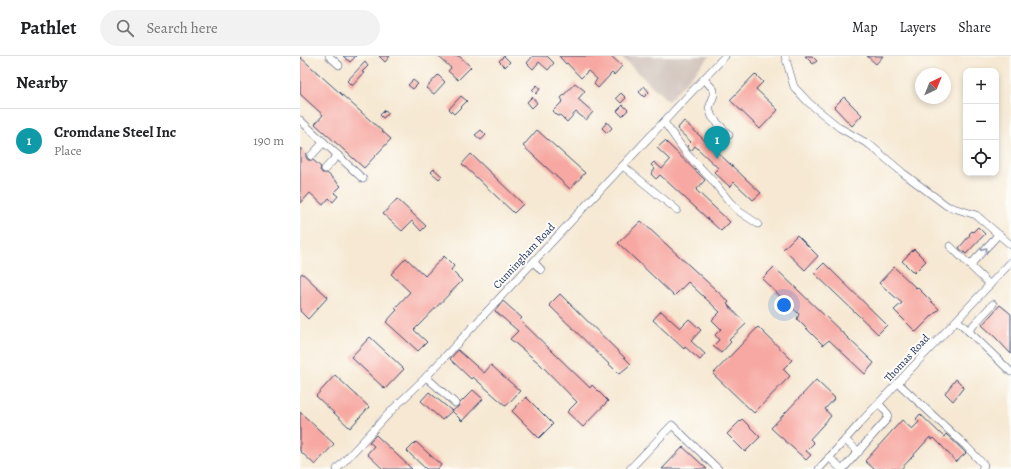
<!DOCTYPE html>
<meta charset="utf-8">
<style>
:root{--surface:#fff;--page:#f2f2f2;--text:#202124;--muted:#757577;--line:#e0e0e0;--accent:#7c3aed}
body{margin:0;font-family:Alegreya,serif;background:var(--page);color:var(--text)}
.controls{position:absolute;right:12px;top:12px;display:grid;overflow:hidden;border-radius:8px;box-shadow:0 2px 6px #0003}
.controls button{width:36px;height:36px;display:grid;place-items:center;padding:0;border:0;border-bottom:1px solid var(--line);background:var(--surface);color:var(--text);font:20px sans-serif}
.compass{position:absolute;left:615px;top:12px;width:36px;height:36px;border-radius:50%;background:var(--surface);box-shadow:0 2px 6px #0003;rotate:43deg}
.you{position:absolute;left:484px;top:249px;width:14px;height:14px;margin:-10px;border:3px solid #fff;border-radius:50%;background:#1a73e8;box-shadow:0 0 0 6px #1a73e833}
.badge{display:grid;place-items:center;width:26px;height:26px;border-radius:50%;background:var(--accent);color:#fff;font-size:13px;font-weight:700}
.pin{position:absolute;translate:-50% -33px;filter:drop-shadow(0 1px 2px #0008)}
.pin::after{content:'';position:absolute;top:21px;width:14px;height:12px;background:inherit;clip-path:polygon(0 0,100% 0,50% 100%)}
.list{margin:0;padding:0;list-style:none}
h2{display:flex;justify-content:space-between;align-items:center;height:52px;margin:0;padding:0 16px;font-size:17px}
h2 small{font-size:13px;font-weight:400;color:var(--muted)}
.list li{display:grid;grid-template-columns:26px 1fr auto;gap:12px;align-items:center;box-sizing:border-box;height:64px;padding:0 16px;border-top:1px solid var(--line)}
.list b{display:block;font-size:15px;white-space:nowrap}
.list p{margin:0;font-size:13px;white-space:nowrap;color:var(--muted)}
.list em{font-size:13px;font-style:normal;color:var(--muted)}
.icon{flex:none;width:22px;height:22px;fill:none;stroke:currentColor;stroke-width:2;stroke-linecap:round;stroke-linejoin:round}
.map{position:relative;flex:none;width:711px;height:413px;overflow:hidden}
header{display:flex;align-items:center;gap:24px;box-sizing:border-box;height:56px;padding:0 20px;background:var(--surface);border-bottom:1px solid var(--line)}
header strong{font-size:19px}
nav{display:flex;gap:22px;margin-inline-start:auto;font-size:14px}
.search{width:280px;height:36px;background:var(--page);display:flex;align-items:center;gap:10px;box-sizing:border-box;padding:0 14px;border-radius:22px;color:var(--muted);font-size:15px}
main{display:flex}
aside{flex:1;background:var(--surface)}
.map>svg:first-child{display:block}
.industrial{fill:#cfc1ba}
.building{fill:#f7a8a2}
.lines{fill:none;stroke-linecap:round;stroke-linejoin:round}
.minor-casing{stroke:#3c4b6f;stroke-width:8}
.minor{stroke:#fff;stroke-width:7}
.oneway{stroke:#8d97ae}
.labels{text-anchor:middle;dominant-baseline:central;stroke-width:4;stroke-linejoin:round;paint-order:stroke}
.street-label{font-size:11px;fill:#1b2f5e;stroke:#fdfcf7}
</style>
<header>
<strong>Pathlet</strong>
<div class="search"><svg class="icon" aria-label="search" viewBox="0 0 24 24"><circle cx="10" cy="10" r="6"/><path d="M15 15l6 6"/></svg>Search here</div>
<nav><a>Map</a><a>Layers</a><a>Share</a></nav>
</header>
<main>
<aside>
<h2>Nearby<small></small></h2>
<ul class="list">
<li><span class="badge" style="background:#0f9aa8">1</span><div><b>Cromdane Steel Inc</b><p>Place</p></div><em>190 m</em></li>
</ul>
</aside>
<div class="map">
<svg width="711" height="413" viewBox="0 0 711 413">
<rect width="100%" height="100%" fill="#fdfcf7"/>
<filter id="ink" filterUnits="userSpaceOnUse"><feTurbulence type="fractalNoise" baseFrequency=".025" numOctaves="2"/><feDisplacementMap in="SourceGraphic" scale="8" xChannelSelector="R" yChannelSelector="G"/><feConvolveMatrix kernelMatrix="1 2 1 2 8 2 1 2 1" color-interpolation-filters="sRGB"/></filter>
<filter id="wash" filterUnits="userSpaceOnUse"><feTurbulence type="fractalNoise" baseFrequency=".012" numOctaves="4" result="noise"/><feDisplacementMap in="SourceGraphic" scale="16" xChannelSelector="R" yChannelSelector="G"/><feGaussianBlur stdDeviation="0.9" result="paint"/><feColorMatrix in="noise" values="0 0 0 0 0 0 0 0 0 0 0 0 0 0 0 0 0 1.4 0 .05"/><feComposite in="paint" operator="in"/></filter>
<g filter="url(#wash)">
<rect width="100%" height="100%" fill="#f6e8d2"/>
<path class="industrial" d="M320 0H410L368 45Z"/>
<g id="blocks">
<g class="building">
<path d="M43 0H56L50 6Z"/>
<path d="M79 0H90L85 6Z"/>
<path d="M138 0H159L171 11 158 24 148 15 151 12Z"/>
<path d="M204 0 210 6 205 11 199 5Z"/>
<path d="M233 0H247L254 7 248 14 239 6 233 13 227 7Z"/>
<path d="M259 0H311L322 10 314 19 312 17 298 32 294 28 297 23 288 15 281 22 267 7 266 8Z"/>
<path d="M505 0H512L517 5 513 8Z"/>
<path d="M567 0H583L576 8Z"/>
<path d="M0 1 91 83 64 112 15 68 23 59 0 38Z"/>
<path d="M65 6 68 10 62 16 64 17 52 30 47 25Z"/>
<path d="M455 18 463 26 456 33 478 54 460 73 430 44Z"/>
<path d="M138 19 145 26 134 38 126 32Z"/>
<path d="M113 24 118 28 113 33 108 29Z"/>
<path d="M275 27 285 35 278 43 293 56 286 64 276 56 267 66 260 59 258 60 253 55 263 45 261 42Z"/>
<path d="M237 29 240 33 236 38 232 34Z"/>
<path d="M344 30 349 36 344 41 339 36Z"/>
<path d="M321 37 326 42 321 47 316 42Z"/>
<path d="M161 40 167 45 154 58 149 53Z"/>
<path d="M232 41 237 47 232 52 227 46Z"/>
<path d="M544 41 562 59 552 70 534 51Z"/>
<path d="M323 49 328 54 322 60 317 55Z"/>
<path d="M85 54 89 57 83 62 80 59Z"/>
<path d="M384 65 461 137 453 144 434 126 430 131 414 116 418 112 395 90 391 95 389 93 387 90 391 86 377 73Z"/>
<path d="M307 66 312 72 307 77 302 72Z"/>
<path d="M181 74 186 79 181 84 175 79Z"/>
<path d="M237 74 285 117 270 133 223 90Z"/>
<path d="M365 85 405 124 396 134 430 166 421 175 360 119 356 123 351 118 355 113 351 109 354 106 362 113 370 104 357 92Z"/>
<path d="M0 92 6 98V101L8 104H13L21 111 20 114 22 117H27L41 130 34 137 38 140 33 146 29 142 23 149 10 137 0 148Z"/>
<path d="M171 98 223 148 214 157 162 108Z"/>
<path d="M134 113 142 120 139 123 131 116Z"/>
<path d="M97 143 126 170 121 175 112 165 102 175 83 158Z"/>
<path d="M341 165 429 246 427 248 446 268 429 284 431 286 421 297 413 290 419 284 415 279 421 273 412 264 420 256 388 226 374 240 318 187Z"/>
<path d="M678 171 685 178 666 198 659 192 670 179 669 178 672 175 673 176Z"/>
<path d="M497 179 518 200 505 214 483 193Z"/>
<path d="M614 193 626 205 614 217 602 205Z"/>
<path d="M144 200 154 210 151 214 162 225 114 274 127 286 118 295 86 266 97 254 95 252 110 236 91 218 106 202 125 220Z"/>
<path d="M524 207 587 269 578 278 514 217Z"/>
<path d="M474 211 574 307 565 318 529 284 523 289 497 263 499 258 462 223Z"/>
<path d="M594 211 616 232 617 231 639 253 616 276 594 254 602 247 579 227Z"/>
<path d="M2 217 28 241 8 263 0 255V220Z"/>
<path d="M260 238 331 308 319 318 249 249Z"/>
<path d="M203 245 222 262 220 264 290 332 292 329 308 345 283 371 267 356 277 346 239 307 210 283 218 275 195 255Z"/>
<path d="M700 249 711 258V298L696 282 682 269Z"/>
<path d="M361 255 380 272 389 263 401 274 391 285 405 298 400 304 385 291 384 293 353 264Z"/>
<path d="M458 271 492 304 483 313 490 320 454 357 413 318Z"/>
<path d="M70 281 104 313 85 333 51 301Z"/>
<path d="M158 294 184 317 191 309 220 335 206 350 173 321 171 323 150 303Z"/>
<path d="M35 319 69 351 50 372 16 340Z"/>
<path d="M656 323 664 331 653 345 645 337Z"/>
<path d="M516 324 535 342 525 353 531 360 510 383 514 387 506 395 511 399 506 404 471 372Z"/>
<path d="M173 334 183 343 162 365 152 355 158 351 160 347Z"/>
<path d="M129 336 152 355 142 364 121 345Z"/>
<path d="M226 341 253 368 239 382 212 355Z"/>
<path d="M0 356 34 388 15 409 0 395Z"/>
<path d="M620 358 644 381 646 378 666 397 656 406 640 388 634 382 632 384 630 381 601 413H574L565 405 602 364 612 373 619 366 616 363Z"/>
<path d="M442 363 460 381 445 396 427 378Z"/>
<path d="M76 379 112 413H83L67 398 74 390 69 386Z"/>
<path d="M116 386 141 409 138 413H126L107 395Z"/>
<path d="M383 391 407 413H362Z"/>
</g>
</g>
</g>
<g filter="url(#ink)">
<use href="#blocks" fill-opacity="0" stroke="#3c4b6f" stroke-width="1"/>
<g class="lines">
<defs>
<g id="minor">
<path d="M29 0 39 9"/>
<path d="M485 0 494 31 509 47 540 72 570 89 603 117 647 150 676 159 711 189"/>
<path d="M404 23 414 34V39L409 52 412 61 429 79"/>
<path d="M0 64 63 123"/>
<path d="M364 66 386 97 413 125 429 145 440 156 458 168"/>
<path d="M11 100 24 86"/>
<path d="M323 110 377 154"/>
<path d="M25 113 38 99"/>
<path d="M650 190 690 229"/>
<path d="M234 206 241 214"/>
<path d="M672 210 673 206 697 180 700 179"/>
<path d="M657 264 711 316"/>
<path d="M668 275 693 248"/>
<path d="M126 321 155 347"/>
<path d="M598 327 666 390 684 409 682 413"/>
<path d="M545 384 559 396"/>
<path d="M529 401 541 413"/>
<path d="M37 413 94 352 126 321 425 0"/>
<path d="M330 413 372 369 418 413"/>
<path d="M519 413 561 366 711 206"/>
<path d="M543 413 587 363 588 358 579 348"/>
</g>
</defs>
<use href="#minor" class="minor-casing"/>
<use href="#minor" class="minor"/>
</g>
<defs><path id="oneway-chevron" d="M-2-3.5L2.5 0L-2 3.5" fill="none" stroke-width="1.6" stroke-linecap="round" stroke-linejoin="round"/></defs>
<use class="oneway" href="#oneway-chevron" transform="translate(685 194) rotate(-48)"/>
</g>
<g class="labels">
<g class="street-label">
<text transform="translate(224 200) rotate(-47)">Cunningham Road</text>
<text transform="translate(607 302) rotate(-47)">Thomas Road</text>
</g>
</g>
</svg>
<div class="controls">
<button>+</button>
<button>−</button>
<button><svg class="icon" aria-label="locate" viewBox="0 0 24 24"><circle cx="12" cy="12" r="6"/><path d="M12 2v4M12 18v4M2 12h4M18 12h4"/></svg></button>
</div>
<svg class="compass" viewBox="-18 -18 36 36"><path d="M0-13l5 13h-10z" fill="#e53935"/><path d="M0 13l5-13h-10z" fill="#757577"/></svg>
<div class="you"></div>
<div class="pin badge" style="left:417px;top:103px;background:#0f9aa8">1</div>
</div>
</main>
